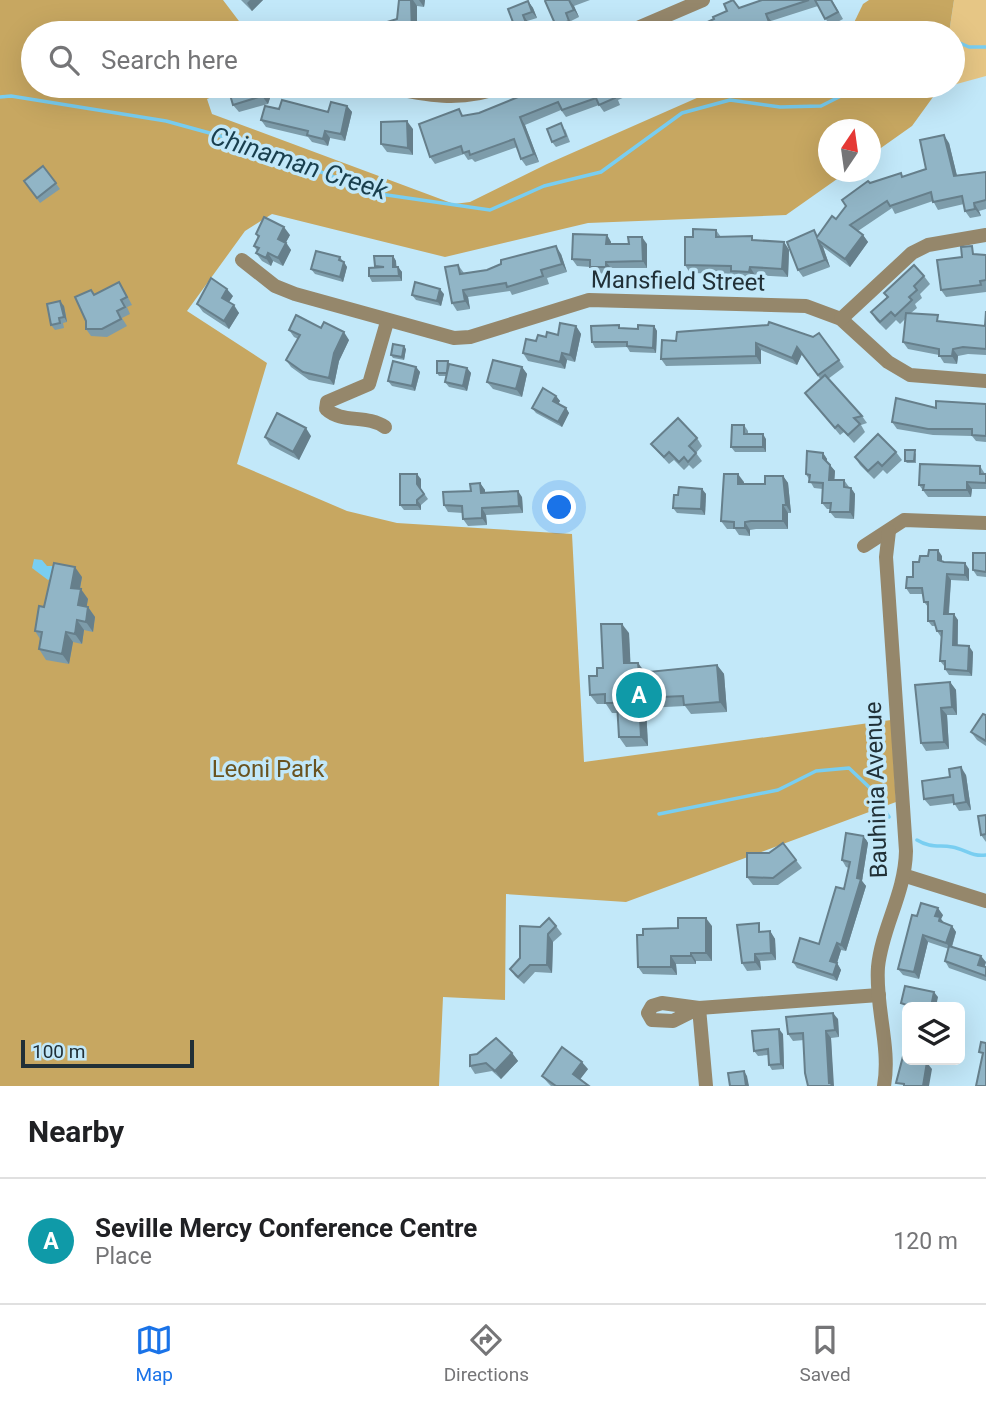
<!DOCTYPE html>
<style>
:root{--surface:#fff;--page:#f2f2f2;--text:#202124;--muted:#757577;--line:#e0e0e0;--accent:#1a73e8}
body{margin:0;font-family:Roboto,sans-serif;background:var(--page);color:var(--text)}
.controls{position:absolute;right:21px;bottom:21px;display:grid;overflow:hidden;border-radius:10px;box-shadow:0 7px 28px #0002}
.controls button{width:63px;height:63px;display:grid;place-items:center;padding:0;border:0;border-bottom:2px solid var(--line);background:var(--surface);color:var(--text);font:35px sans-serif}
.compass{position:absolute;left:818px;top:119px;width:63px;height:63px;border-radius:50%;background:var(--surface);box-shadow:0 7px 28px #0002;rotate:13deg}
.scale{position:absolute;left:21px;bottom:18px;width:173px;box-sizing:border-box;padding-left:7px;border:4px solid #213037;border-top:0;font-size:19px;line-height:24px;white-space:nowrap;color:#213037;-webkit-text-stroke:5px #c2e8f9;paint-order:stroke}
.you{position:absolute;left:560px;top:508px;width:24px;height:24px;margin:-18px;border:5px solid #fff;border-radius:50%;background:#1a73e8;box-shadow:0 0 0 10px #1a73e833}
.badge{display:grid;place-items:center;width:46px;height:46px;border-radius:50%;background:var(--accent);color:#fff;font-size:23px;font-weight:700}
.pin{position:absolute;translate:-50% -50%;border:4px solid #fff;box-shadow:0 2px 7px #0006}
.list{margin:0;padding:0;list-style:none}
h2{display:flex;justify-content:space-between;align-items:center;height:91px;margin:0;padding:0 28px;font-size:30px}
h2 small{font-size:23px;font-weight:400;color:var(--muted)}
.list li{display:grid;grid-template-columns:46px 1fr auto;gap:21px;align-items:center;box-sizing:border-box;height:126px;padding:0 28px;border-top:2px solid var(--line)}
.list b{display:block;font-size:26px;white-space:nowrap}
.list p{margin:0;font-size:23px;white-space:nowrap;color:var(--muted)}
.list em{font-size:23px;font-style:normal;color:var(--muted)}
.icon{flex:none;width:38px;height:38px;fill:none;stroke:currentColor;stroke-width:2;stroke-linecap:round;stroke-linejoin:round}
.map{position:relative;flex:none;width:986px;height:1086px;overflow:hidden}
.search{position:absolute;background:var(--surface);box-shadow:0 7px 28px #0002;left:21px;right:21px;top:21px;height:77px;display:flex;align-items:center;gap:18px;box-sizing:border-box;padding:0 24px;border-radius:38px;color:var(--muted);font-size:26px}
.sheet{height:217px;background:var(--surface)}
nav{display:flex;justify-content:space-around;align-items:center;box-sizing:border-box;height:98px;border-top:2px solid var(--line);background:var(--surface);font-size:19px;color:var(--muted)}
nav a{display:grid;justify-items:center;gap:4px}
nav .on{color:var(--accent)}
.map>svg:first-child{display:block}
.green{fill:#e6c685}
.forest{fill:#c7a761}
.water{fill:#79cef1}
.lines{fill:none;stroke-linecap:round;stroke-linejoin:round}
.stream{stroke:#79cef1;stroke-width:3.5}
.minor{stroke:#95876b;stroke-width:14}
.wall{fill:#7d9caa}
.shaded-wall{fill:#667f8b}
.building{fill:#91b5c6;stroke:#667f8b;stroke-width:2}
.labels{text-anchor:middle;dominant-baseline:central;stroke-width:7;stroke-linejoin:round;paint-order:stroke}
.street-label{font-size:24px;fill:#213037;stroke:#c2e8f9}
.park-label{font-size:24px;fill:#6a531f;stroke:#c2e8f9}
.water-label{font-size:26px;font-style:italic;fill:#193f4e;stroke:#c2e8f9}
</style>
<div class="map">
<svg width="986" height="1086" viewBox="0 0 986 1086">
<rect width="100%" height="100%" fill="#c2e8f9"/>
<path class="green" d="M954 0H986V76L953 85V33H949Z"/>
<g class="forest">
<path d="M0 0H223L248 33H33V86H238L207 99 212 114 454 204 470 202 547 164 724 86H941L912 126 871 155 870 130H828V172H847L786 215 588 223 445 257 272 214 245 231 187 311 267 363 237 464 347 511 397 523 572 534 584 762 891 720 896 802 626 902 506 894 505 1000 443 997 439 1086H0Z"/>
<path d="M869 0H954L949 33H849L863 4Z"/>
</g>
<path class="water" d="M34 559 42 560 47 566H54V577L48 580 32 568Z"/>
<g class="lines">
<g class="stream">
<path d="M953 40 969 47H986"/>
<path d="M0 97 11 96 166 121 235 140 380 194 490 210 544 186 601 172 682 113 730 100 780 107 821 106 861 86"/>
<path d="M659 814 778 790 816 771 849 768 870 788 889 817"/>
<path d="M917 840C930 848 938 845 952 847 965 849 971 857 986 855"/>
</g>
<g class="minor">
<path d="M626 33 703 0"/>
<path d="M382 86C424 95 462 103 503 86"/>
<path d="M242 260 275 286 295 294 454 338 470 337 589 300 806 306 841 319 888 362 910 375 986 381"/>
<path d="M841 319 912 253 928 245 986 235"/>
<path d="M385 427C367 414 342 424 326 409L327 402 369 384 387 322"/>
<path d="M864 546 904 520 986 523"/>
<path d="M906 876 986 901"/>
<path d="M699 1008 673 1021 652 1020 648 1013 652 1006 662 1003 699 1008 879 995"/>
<path d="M699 1008 706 1086"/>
<path d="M884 1086C891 1047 875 1007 878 967 882 927 905 894 906 851L886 557 889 531"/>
</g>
</g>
<g class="wall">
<path d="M241 0H263L252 11Z"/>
<path d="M399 0H425L424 7 417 6V33H384H386L397 19Z"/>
<path d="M546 0H590L574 6 579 17 571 21 574 28 561 33 556 26Z"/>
<path d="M762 0H832L843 19 830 26 818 6 771 21 775 32 771 33H684L739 8Z"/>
<path d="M528 1 533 8 537 18 514 25Z"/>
<path d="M234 86H274L268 104 239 112 233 105Z"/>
<path d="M545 86 547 89 556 86H634L624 90 627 96 618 100 620 105 604 112 599 105 566 117 561 110 525 125 539 162 526 166 521 159 517 147 475 162 472 159 468 160 464 154 435 164 430 157 464 116 479 113Z"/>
<path d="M347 106 352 112 345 141 330 138 328 146 312 142 308 137 266 127 261 120 279 109 328 112Z"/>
<path d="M413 129V155L387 152 381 144Z"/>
<path d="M565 129 570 142 556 147 552 142Z"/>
<path d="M949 143 957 176 986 172V209L979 211 981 216 970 218 965 211 964 204 938 210 933 201 895 214 892 208 858 231 863 235 868 242 850 267 823 247 830 267 803 277 798 270 818 236 836 219 870 183 901 173 903 177 926 169Z"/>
<path d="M43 166 60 189 40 203 24 181Z"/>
<path d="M716 230 721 237 784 242 789 250 788 277 755 275V279H736L733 274 690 273 685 265Z"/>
<path d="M256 234 290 235 286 242 291 250 283 266 273 261 271 266 262 261 256 253 257 251 254 246 258 238Z"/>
<path d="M607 235 611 242V244H647V268H611L610 274 595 273 590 267 577 266 572 259Z"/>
<path d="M561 254 567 272 547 278 549 284 512 295 510 291 468 297 470 309 457 311 452 303 458 265 464 273 487 270Z"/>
<path d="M977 254 986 255V292L946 297 941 290 962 257Z"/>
<path d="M393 256 396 261V267H398L402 272V281L372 282 369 276 376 268 375 266Z"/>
<path d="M340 257 347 267 343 282 315 274 311 269Z"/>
<path d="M924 276 930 284 920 294 922 298 915 304 917 308 911 313 942 322 985 326 986 311V355L968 354 958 356 957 364 944 363 939 355 908 349 903 342 905 319 900 324 896 320 886 330 876 320 871 312 887 297 884 293Z"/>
<path d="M91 290 95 294 124 290 132 305 127 307 130 314 122 318 127 326 107 337 91 336 86 329Z"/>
<path d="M444 294 441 306 416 300 412 295Z"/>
<path d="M233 296 229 302 239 313 229 329 203 312 197 304Z"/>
<path d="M64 306 67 322 63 323 64 328 55 330 51 325Z"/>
<path d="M576 326 581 334 575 362 567 360 565 369 528 361 523 353 536 341 546 337 558 335Z"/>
<path d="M654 326 657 331 656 353 630 352 627 347 595 348 592 342 621 328 638 329Z"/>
<path d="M321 328 349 340 339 361 334 385 309 380 291 367 286 360 298 339 294 337 289 330Z"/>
<path d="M819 333 844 367 828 379 862 416 867 423 861 425 865 432 854 443 844 432 840 435 805 393 821 380 802 354 797 365 761 350V364L666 366 661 359 676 341 813 337Z"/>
<path d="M406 349 404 360 393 358 391 355Z"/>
<path d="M450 364 467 368 471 373 467 391 449 387 445 382 447 376H439L437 373Z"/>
<path d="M416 367 420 372 415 391 392 386 388 381Z"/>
<path d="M522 367 527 374 522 397 493 389 487 382Z"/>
<path d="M556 396 560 401 558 404 566 408 569 413 562 427 536 413 532 408Z"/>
<path d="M986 404V442L976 441 972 436 933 435 897 429 892 422 936 408Z"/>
<path d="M744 425 748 431V434L766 439V452H735L731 447Z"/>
<path d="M311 436 299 460 270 445 265 437Z"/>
<path d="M697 438 702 446 696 453 702 461 693 469 689 465 684 470 674 460 669 464 657 451 651 444Z"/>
<path d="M896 452 902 460 887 474 883 470 874 479 860 465 855 457Z"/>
<path d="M823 453 827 459V462L835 471 834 480H844L849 487 851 488 855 494 854 519 835 518 830 512V509H827L822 503 823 489 814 488 806 474Z"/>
<path d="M916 453V463H907L905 461Z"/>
<path d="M980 466 985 474H986V489H972L971 497H928L919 485Z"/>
<path d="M783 476 788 483 791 513H788V529H756L750 530V536L739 535 735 529H727L721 521 744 482V484H765Z"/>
<path d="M421 479V489L428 499 421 505V510H404L400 505Z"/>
<path d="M480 483 485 490V493L522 497 523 513 486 515 487 525 468 526 463 519V513L448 512 444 505 471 491Z"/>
<path d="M702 489 706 494 705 515 677 513 673 508 678 495Z"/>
<path d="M986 553V577L977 576 973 570Z"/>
<path d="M942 556V562L969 569V581L951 580 949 614 958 620V645L973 652 972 676 949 675 945 669V667L940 661 941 637 937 631 936 626H932L928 621V607L924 602 923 594H910L906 588 913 577 919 562Z"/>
<path d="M82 577 80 589 88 599 86 607H88L95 617 93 632 84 630 82 644 73 642 69 664 46 660 39 649 40 639 35 631 44 607Z"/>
<path d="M629 633 630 663 645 672 717 665 724 674 727 712 691 714 685 706 646 708 648 746 626 747 619 737 618 713H612L606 704H597L590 695 597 676Z"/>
<path d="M950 682 956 690 957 715H947L949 749 926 751 921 743Z"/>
<path d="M986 715V746L977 740 971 732Z"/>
<path d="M966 775 971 810 959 811 954 803 930 806 924 799Z"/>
<path d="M986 815V842L981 835Z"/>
<path d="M864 836 868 843 862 881 866 886 846 951 841 950 837 963 841 970 837 981 797 968 793 962 819 944 844 889 849 868 846 867 842 860Z"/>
<path d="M783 843 802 868 778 885H753L747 877 769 853Z"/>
<path d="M943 915 941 919 944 923 952 926 956 932 952 947 986 962 984 967H986V981L949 968 945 961 949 949 928 942 919 979 903 975 898 969 917 916Z"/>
<path d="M556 926 562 934 553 942 552 973 535 972 524 984 515 976 510 969 520 958 540 927Z"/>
<path d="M712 926V961H696V964H676L677 975 643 974 638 967 643 935 678 928Z"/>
<path d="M770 931 775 939 776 960 760 961 761 970 747 971 742 963Z"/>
<path d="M838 1019 839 1037 831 1038 833 1085 808 1086 804 1040 793 1041 788 1034Z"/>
<path d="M783 1034 784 1069 772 1070 769 1065 768 1055 758 1056 754 1051Z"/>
<path d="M512 1053 518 1061 501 1079 492 1071 475 1074 470 1066Z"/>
<path d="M588 1069 580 1079 589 1086H551L548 1083 542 1076Z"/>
</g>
<g class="shaded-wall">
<path d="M250 0H263L252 11 247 3Z"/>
<path d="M411 0H413L417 6V33H412Z"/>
<path d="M419 0H425L424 7Z"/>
<path d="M569 0 574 6 579 17 574 10Z"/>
<path d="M528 1 533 8 537 18 532 12Z"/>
<path d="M766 14 771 21 775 32 770 25Z"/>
<path d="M523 15 528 22 532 33H530Z"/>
<path d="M266 86H274L268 104 262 96Z"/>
<path d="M347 106 352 112 345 141 341 134Z"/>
<path d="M520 117 525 125 539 162 534 154Z"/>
<path d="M407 121 413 129V155L408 148Z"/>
<path d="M325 131 330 138 328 146 323 139Z"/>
<path d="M944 135 949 143 959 184 954 176Z"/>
<path d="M974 203 979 211 981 216 975 209Z"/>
<path d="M284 227 290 235 284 246 278 239Z"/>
<path d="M607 235 611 242V251L606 244Z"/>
<path d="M863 235 868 242 850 267 845 259Z"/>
<path d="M642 237 647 244V268L643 261Z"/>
<path d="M818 240 823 247 830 267 825 260Z"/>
<path d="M784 242 789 250 788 277 782 269Z"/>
<path d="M286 243 291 250 283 266 278 258Z"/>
<path d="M556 246 561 254 567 272 562 264Z"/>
<path d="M268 253 273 261 271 266 266 258Z"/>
<path d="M393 256 396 261 397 272 393 267Z"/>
<path d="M344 262 347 267 343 282 340 277Z"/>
<path d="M606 262 611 268 610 274 606 267Z"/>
<path d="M398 267 402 272V281L399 276Z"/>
<path d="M750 267 755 275V279L749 272Z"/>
<path d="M227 289 233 296 227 305 222 298Z"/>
<path d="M440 289 444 294 441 306 437 301Z"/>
<path d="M463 290 468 297 470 309 465 301Z"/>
<path d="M60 301 64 306 67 322 64 317Z"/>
<path d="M234 305 239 313 229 329 224 321Z"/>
<path d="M576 326 581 334 575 362 570 355Z"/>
<path d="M654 326 657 331 656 353 653 348Z"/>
<path d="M344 332 349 340 339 361 334 385 329 378 334 353Z"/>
<path d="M756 343 761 350V364L756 356Z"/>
<path d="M404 346 406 349 404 360 402 357Z"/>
<path d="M797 347 802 354 797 365 792 358Z"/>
<path d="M953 349 958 356 957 364 952 356Z"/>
<path d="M562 353 567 360 565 369 560 362Z"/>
<path d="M416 367 420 372 415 391 412 386Z"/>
<path d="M522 367 527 374 522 397 516 389Z"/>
<path d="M467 368 471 373 467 391 463 386Z"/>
<path d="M556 396 560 401 557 406 553 401Z"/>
<path d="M566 408 569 413 562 427 558 422Z"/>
<path d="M306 428 311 436 299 460 293 452Z"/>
<path d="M763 434 766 439V452L763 447Z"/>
<path d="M823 453 827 459V465L823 458Z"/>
<path d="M830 465 835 471 834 486 829 480Z"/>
<path d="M417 474 421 479V489L417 484Z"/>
<path d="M738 474 744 482V491L738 484Z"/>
<path d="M783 476 788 483 791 513 786 505Z"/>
<path d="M967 482 972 489 971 497 967 490Z"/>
<path d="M480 483 485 490V499L481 493Z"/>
<path d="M851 488 855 494 854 519 850 512Z"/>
<path d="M702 489 706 494 705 515 701 509Z"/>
<path d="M518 491 522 497 523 513 519 506Z"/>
<path d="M417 500 421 505V510L417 505Z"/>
<path d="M783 505 788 513V529L783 521Z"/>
<path d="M482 508 486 515 487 525 482 518Z"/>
<path d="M745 522 750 530V536L745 528Z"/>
<path d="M938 550 942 556V566L938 560Z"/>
<path d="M965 563 969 569V581L965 575Z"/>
<path d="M75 567 82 577 78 598 71 588Z"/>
<path d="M947 574 951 580 948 620 944 614Z"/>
<path d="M81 589 88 599 85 616 78 605Z"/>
<path d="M88 607 95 617 93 632 86 622Z"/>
<path d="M954 614 958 620 957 651 953 645Z"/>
<path d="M77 620 84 630 82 644 75 634Z"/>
<path d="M622 624 629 633 631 673 624 663Z"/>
<path d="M66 632 73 642 69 664 62 654Z"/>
<path d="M969 646 973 652 972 676 968 671Z"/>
<path d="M638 663 645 672 639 673Z"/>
<path d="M717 665 724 674 727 712 720 702Z"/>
<path d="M950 682 956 690 957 715 952 707Z"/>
<path d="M639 698 646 708 648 746 641 737Z"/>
<path d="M941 708 947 715 949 749 944 742Z"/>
<path d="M961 767 966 775 971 810 966 802Z"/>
<path d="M864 836 868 843 862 881 866 886 846 951 841 945 857 878Z"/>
<path d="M938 908 943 915 941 919 945 924 943 928 935 916Z"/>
<path d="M706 918 712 926V961L706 953Z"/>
<path d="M952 926 956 932 951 949 946 943Z"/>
<path d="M770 931 775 939 776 960 771 953Z"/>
<path d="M548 934 553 942 552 973 547 965Z"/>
<path d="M923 935 928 942 919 979 914 972Z"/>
<path d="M837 943 841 950 837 963 841 970 837 981 833 975 830 961Z"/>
<path d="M691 953 696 961V964L691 956Z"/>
<path d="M755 954 760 961 761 970 755 962Z"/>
<path d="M671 956 676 964 677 975 671 967Z"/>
<path d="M981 956 986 962 983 972 978 965Z"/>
<path d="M934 992 938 997 936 1007H931Z"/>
<path d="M833 1013 838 1019 839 1037 835 1030Z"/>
<path d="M779 1029 783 1034 784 1069 781 1064Z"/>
<path d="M826 1031 831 1038 834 1086H831L829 1083Z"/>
<path d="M512 1053 518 1061 501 1079 495 1071Z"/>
<path d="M922 1060H929L928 1064 932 1069 929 1086H923Z"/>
<path d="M582 1062 588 1069 578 1082 573 1074Z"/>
<path d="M744 1071 747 1076 749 1086H746Z"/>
</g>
<g class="building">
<path d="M399 0H411L412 33H384H386L387 22 397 19Z"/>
<path d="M546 0H569L574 10 566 13 569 21 556 26 545 1Z"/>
<path d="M733 0 739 8 762 0H809L766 14 770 25 752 31 753 33H684L714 19 713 17 727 11 724 4Z"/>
<path d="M815 0H831L838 12 825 19Z"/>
<path d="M528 1 532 12 523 15 530 33H491L514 25 508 9Z"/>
<path d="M435 27 453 29 452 33H435Z"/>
<path d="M234 86H266L262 96 233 105 228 88Z"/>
<path d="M545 86 547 89 556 86H620L622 89 613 93 615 98 599 105 596 98 562 110 558 102 520 117 534 154 521 159 514 139 470 155 469 151 463 153 461 146 430 157 419 124 459 109 462 116 479 113Z"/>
<path d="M282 100 328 112 331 102 347 106 341 134 325 131 323 139 307 135 308 131 261 120 265 106 279 109Z"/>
<path d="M407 121 408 148 381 144V122Z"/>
<path d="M561 123 566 136 552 142 547 129Z"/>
<path d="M944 135 954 176 986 172V200L974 203 975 209 965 211 962 196 933 202 931 192 890 206 887 201 850 225 863 235 845 259 818 240 825 260 798 270 787 242 814 230 817 237 832 216 836 219 846 206 842 200 868 181 870 183 901 173 902 177 926 169 920 140Z"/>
<path d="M43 166 56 183 37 198 24 181Z"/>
<path d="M264 217 284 227 278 239 286 243 278 258 268 253 266 258 256 253 259 248 254 246 259 236 256 234Z"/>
<path d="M693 229 716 230V237L752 236V240L784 242 782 269 750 267 749 272 731 271V266L685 265V237H693Z"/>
<path d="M573 234 607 235 606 244H629L628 237H642L643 261 606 262V267H590V260L572 259Z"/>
<path d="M556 246 562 264 541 270 543 276 507 287 506 283 463 290 465 301 452 303 445 267 458 265 460 274 487 270 501 264V260Z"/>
<path d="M972 246 973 254 986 255V280L980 281 981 285 941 290 937 260 962 257 961 247Z"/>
<path d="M316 251 340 257 339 260 344 262 340 277 311 269Z"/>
<path d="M374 256H393V267H398L399 276H369V268L384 267 375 266Z"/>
<path d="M914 265 924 276 914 286 917 290 909 297 912 300 895 316 891 312 880 322 871 312 888 297 884 293Z"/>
<path d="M211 278 227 289 222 298 234 305 224 321 197 304Z"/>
<path d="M119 282 127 297 121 300 125 307 117 311 121 319 102 329H86V321L75 297 91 290 94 295Z"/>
<path d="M415 282 440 289 437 301 412 295Z"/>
<path d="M60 301 64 317 59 318 60 323 51 325 47 304Z"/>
<path d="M986 311V349L963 347 953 349 952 356H939V349L903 342 906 313 938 315 937 321 985 326Z"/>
<path d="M296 315 321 328 324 322 344 332 334 353 329 378 303 372 286 360 300 335 289 330Z"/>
<path d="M769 322 813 337 819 333 839 360 818 375 797 347 792 358 756 343V356L661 359 662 340 676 341 677 332 768 325Z"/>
<path d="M560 323 576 326 570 355 562 353 560 362 523 353 526 339 536 341 538 335 546 337 547 332 558 335Z"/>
<path d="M619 325V328L638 329V325L654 326 653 348 627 346V342H592L591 326Z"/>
<path d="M393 344 404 346 402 357 391 355Z"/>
<path d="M493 360 522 367 516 389 487 382Z"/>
<path d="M393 361 416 367 412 386 388 381Z"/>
<path d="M437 361H448L447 373H437Z"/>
<path d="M449 364 467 368 463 386 445 382Z"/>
<path d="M825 375 862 416 854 418 860 424 848 435 838 425 835 428 805 393Z"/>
<path d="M543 388 556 396 553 401 566 408 558 422 532 408Z"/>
<path d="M896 398 936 408V401L986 404V436L972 435V429H928L892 422Z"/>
<path d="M277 413 306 428 293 452 265 437Z"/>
<path d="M678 418 697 438 689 446 696 453 688 462 684 457 679 462 669 452 664 457 651 444Z"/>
<path d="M732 425H744V434H763V447H731Z"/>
<path d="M878 434 896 452 882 466 878 462 868 471 855 457Z"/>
<path d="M905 450H915L914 461H905Z"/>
<path d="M807 451 823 453V458L830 465 829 480H844V487L851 488 850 512H830L831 503H822L823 483 809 482 810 475 806 474Z"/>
<path d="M920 464 980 466V474H986V483L967 482V490H923L924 485H919Z"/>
<path d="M400 474H417V484L424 494 417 500V505H400Z"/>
<path d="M724 474H738V484H765V476H783L786 505H783V521H751L745 522V528H734V522L721 521Z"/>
<path d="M480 483 481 493 518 491 519 506 482 508V518L463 519 462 506 444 505 443 492 471 491 470 484Z"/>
<path d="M679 487 702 489 701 509 673 508 674 495H678Z"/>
<path d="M929 550H938V560L944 562 965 563V575L947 574 944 614H954L953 645 969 646 968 671 945 669V661H940L942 631H937L934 621H928V602H924L922 588H906L907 577H913V562H919L920 556H928Z"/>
<path d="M973 553H986V572L973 570Z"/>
<path d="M54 563 75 567 71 588 81 589 78 605 88 607 86 622 77 620 75 634 66 632 62 654 39 649 42 632 35 631 39 606 44 607Z"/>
<path d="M601 624H622L624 663H638L639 673 717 665 720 702 684 705 683 696 639 698 641 737H619L617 703H605V694L590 695 589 676H597V668H603Z"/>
<path d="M950 682 952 707 941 708 944 742 921 743 915 685Z"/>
<path d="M983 714 986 715V741L971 732Z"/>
<path d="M961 767 966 802 954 804 953 795 924 799 922 781 950 777 949 769Z"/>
<path d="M986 815V834L981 835 978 816Z"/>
<path d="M846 833 864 836 857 878 861 879 841 945 837 943 830 961 837 963 833 975 793 962 800 938 819 944 836 887 844 889 850 862 842 860Z"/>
<path d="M783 843 796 860 773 878 747 877V853H769Z"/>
<path d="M921 903 938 908 935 916 940 917 939 921 952 926 946 943 923 935 914 972 898 969 912 915 917 916Z"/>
<path d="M549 918 556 926 548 934 547 965H530L518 977 510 969 520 958V926L540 927Z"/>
<path d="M678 918H706V953H691V956H671V967H638L637 935H643V929L678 928Z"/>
<path d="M759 923V932L770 931 771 953 755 954V962L742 963 737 925Z"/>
<path d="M949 946 981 956 978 965 986 967V976L945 961Z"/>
<path d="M905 986 934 992 931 1007H912L901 1003Z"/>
<path d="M833 1013 835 1030 826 1031 829 1083H831L832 1086H808L805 1073 803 1033 788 1034 786 1017Z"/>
<path d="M779 1029 781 1064 769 1065 768 1049 754 1051 752 1031Z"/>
<path d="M496 1038 512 1053 495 1071 486 1063 470 1066V1055L477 1054Z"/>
<path d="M907 1041V1060H922V1061L927 1062 923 1086H904V1084L896 1083Z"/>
<path d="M981 1042 986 1043V1086H976L983 1053 979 1052Z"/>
<path d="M562 1047 582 1062 573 1074 589 1086H556L542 1076Z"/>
<path d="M744 1071 746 1086H730L728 1073Z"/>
</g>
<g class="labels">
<g class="street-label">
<text transform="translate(678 281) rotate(1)">Mansfield Street</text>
<text transform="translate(876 790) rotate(-92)">Bauhinia Avenue</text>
</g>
<g class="park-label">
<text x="268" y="769">Leoni Park</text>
</g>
<g class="water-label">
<text transform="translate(299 163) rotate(18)">Chinaman Creek</text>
</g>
</g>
</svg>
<div class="controls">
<button><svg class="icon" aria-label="layers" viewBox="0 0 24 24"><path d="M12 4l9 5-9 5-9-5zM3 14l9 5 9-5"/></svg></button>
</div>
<svg class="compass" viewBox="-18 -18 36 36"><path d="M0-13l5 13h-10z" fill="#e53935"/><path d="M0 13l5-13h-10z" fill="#757577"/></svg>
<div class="scale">100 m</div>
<div class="you"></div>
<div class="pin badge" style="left:639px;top:695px;background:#0f9aa8">A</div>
<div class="search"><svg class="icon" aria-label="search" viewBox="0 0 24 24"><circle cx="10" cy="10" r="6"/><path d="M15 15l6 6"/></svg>Search here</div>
</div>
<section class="sheet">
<h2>Nearby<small></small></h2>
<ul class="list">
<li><span class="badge" style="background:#0f9aa8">A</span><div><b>Seville Mercy Conference Centre</b><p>Place</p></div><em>120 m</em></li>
</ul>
</section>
<nav>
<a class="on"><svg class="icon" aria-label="map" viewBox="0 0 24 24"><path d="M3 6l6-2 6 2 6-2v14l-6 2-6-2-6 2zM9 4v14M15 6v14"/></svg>Map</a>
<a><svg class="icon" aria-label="directions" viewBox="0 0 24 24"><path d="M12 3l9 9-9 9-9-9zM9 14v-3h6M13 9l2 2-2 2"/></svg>Directions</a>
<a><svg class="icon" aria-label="saved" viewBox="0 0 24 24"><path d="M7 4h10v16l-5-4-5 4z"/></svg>Saved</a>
</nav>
